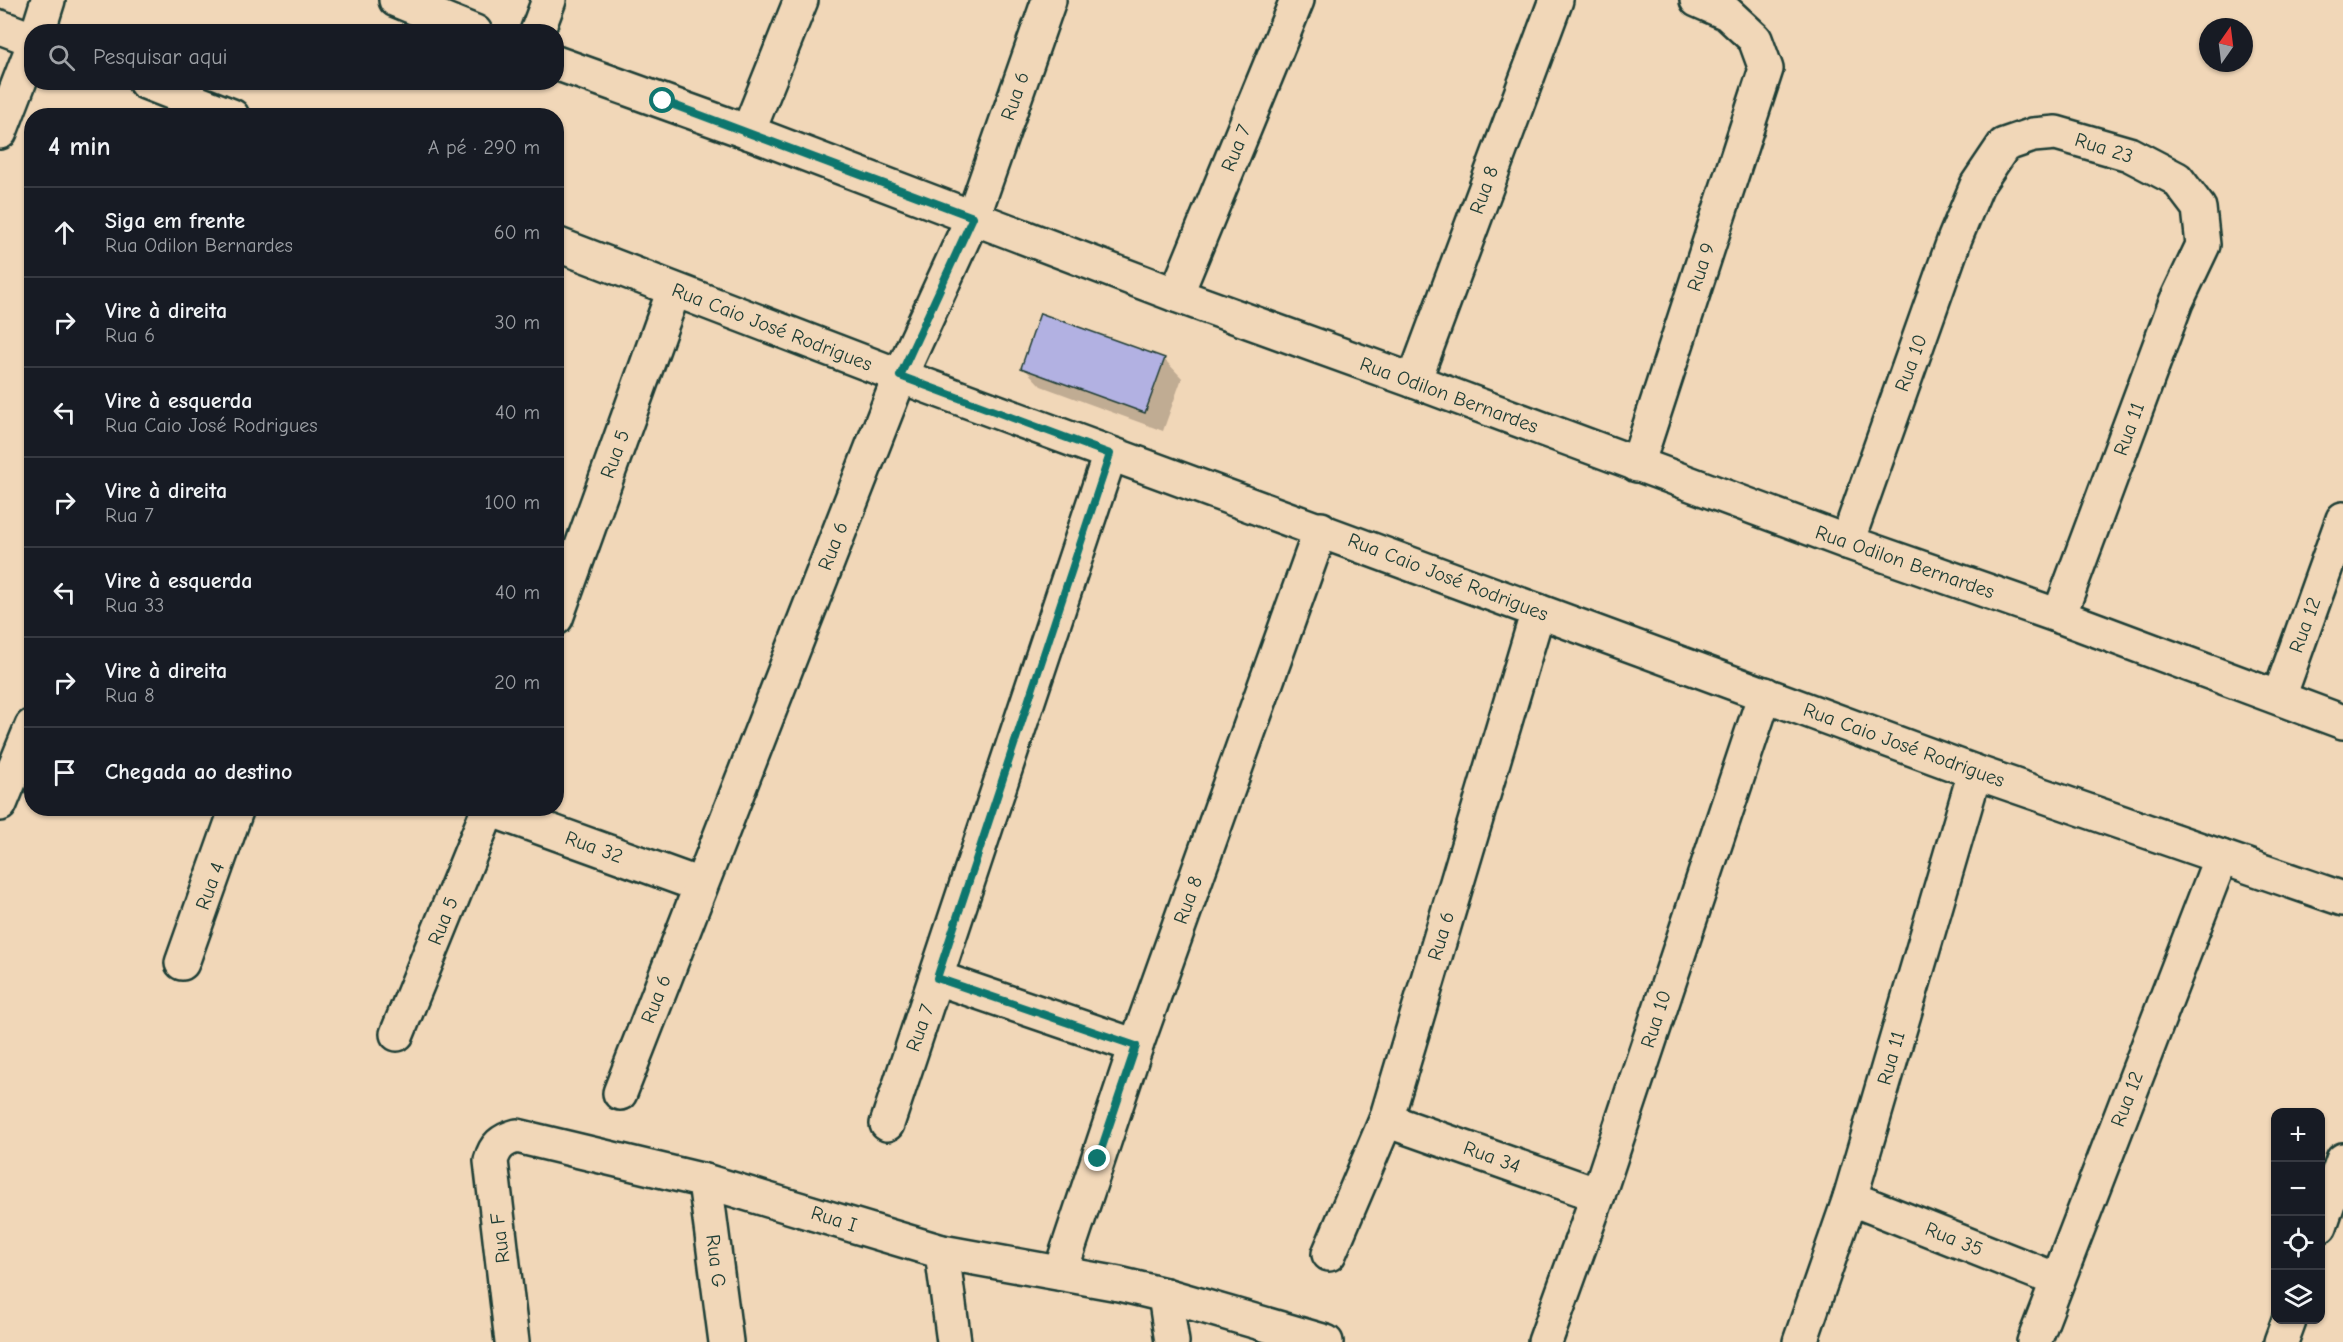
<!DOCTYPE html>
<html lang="pt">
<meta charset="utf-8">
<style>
:root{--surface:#171b24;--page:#20242c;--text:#f1f3f6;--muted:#9ea1a6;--line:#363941}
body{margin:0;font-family:"Comic Neue",sans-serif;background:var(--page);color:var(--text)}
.controls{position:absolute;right:18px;bottom:18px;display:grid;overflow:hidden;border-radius:12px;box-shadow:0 2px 4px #0004}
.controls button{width:54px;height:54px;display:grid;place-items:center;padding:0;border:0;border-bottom:2px solid var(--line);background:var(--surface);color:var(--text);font:30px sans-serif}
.compass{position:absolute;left:2199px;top:18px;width:54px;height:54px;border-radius:50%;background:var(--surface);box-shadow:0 2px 4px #0004;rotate:14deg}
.stop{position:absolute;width:18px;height:18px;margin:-14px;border:4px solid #0f766e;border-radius:50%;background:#fff}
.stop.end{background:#0f766e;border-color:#fff;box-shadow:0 2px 6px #0008}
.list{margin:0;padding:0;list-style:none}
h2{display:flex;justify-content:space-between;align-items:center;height:78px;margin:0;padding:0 24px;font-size:26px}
h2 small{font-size:20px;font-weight:400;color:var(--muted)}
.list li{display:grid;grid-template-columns:39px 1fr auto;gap:18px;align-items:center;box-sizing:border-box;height:90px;padding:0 24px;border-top:2px solid var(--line)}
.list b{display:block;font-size:22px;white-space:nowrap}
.list p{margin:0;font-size:20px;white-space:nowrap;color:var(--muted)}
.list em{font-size:20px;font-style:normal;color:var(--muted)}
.icon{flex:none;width:33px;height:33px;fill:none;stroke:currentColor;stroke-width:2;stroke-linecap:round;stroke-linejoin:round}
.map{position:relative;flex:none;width:2343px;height:1342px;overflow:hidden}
.search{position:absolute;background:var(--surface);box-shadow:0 2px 4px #0004;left:24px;top:24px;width:540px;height:66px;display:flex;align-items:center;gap:15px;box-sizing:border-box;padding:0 21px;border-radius:24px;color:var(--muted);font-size:22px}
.panel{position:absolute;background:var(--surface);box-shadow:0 2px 4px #0004;left:24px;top:108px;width:540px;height:708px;border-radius:24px}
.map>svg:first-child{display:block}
.shadow{fill:#0003}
.building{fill:#b2b1e2;stroke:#1f3d34;stroke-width:1.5}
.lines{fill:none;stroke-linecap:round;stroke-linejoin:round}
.minor-casing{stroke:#1f3d34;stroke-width:38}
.minor{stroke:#f1d7b8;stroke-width:33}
.route{stroke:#0f766e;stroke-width:8}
.labels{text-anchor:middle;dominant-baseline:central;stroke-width:6;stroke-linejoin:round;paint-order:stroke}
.street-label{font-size:20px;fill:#1f3d34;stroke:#f1d7b8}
</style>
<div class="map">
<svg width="2343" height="1342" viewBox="0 0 2343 1342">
<rect width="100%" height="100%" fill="#f1d7b8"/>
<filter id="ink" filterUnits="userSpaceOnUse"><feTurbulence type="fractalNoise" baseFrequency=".0167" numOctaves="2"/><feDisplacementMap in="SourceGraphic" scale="12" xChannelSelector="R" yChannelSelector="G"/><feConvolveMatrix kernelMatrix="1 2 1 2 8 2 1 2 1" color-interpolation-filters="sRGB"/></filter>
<g filter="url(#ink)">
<path class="shadow" d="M1164 359 1182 378 1163 431 1041 386 1023 367Z"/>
<path class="building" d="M1040 313 1165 358 1145 413 1021 368Z"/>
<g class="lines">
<defs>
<g id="minor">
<path d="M396 0 475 32"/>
<path d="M0 27 32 39"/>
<path d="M38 32 48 0"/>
<path d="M537 32 549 0"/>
<path d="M556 63 748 132 1176 295 1414 381 1847 542 2059 616 2343 722"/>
<path d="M145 82 232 116"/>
<path d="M0 132 32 49"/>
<path d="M748 132 801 0"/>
<path d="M556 244 900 376 1975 772 2343 899"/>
<path d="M1176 295 1297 0"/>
<path d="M1414 381 1556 0"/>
<path d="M1637 465 1766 69 1755 39 1727 13 1697 0"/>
<path d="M1847 542 1955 238 1977 185 2004 145 2033 135 2056 133 2129 154 2177 179 2199 208 2203 245 2176 302 2059 616"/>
<path d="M556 618 674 290"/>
<path d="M2279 697 2343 519"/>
<path d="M0 804 32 726"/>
<path d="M489 809 700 885"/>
<path d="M182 963 237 808"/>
<path d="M937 978 1136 1046"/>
<path d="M397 1034 489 808"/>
<path d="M620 1093 900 376 973 217 1049 0"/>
<path d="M1386 1120 1598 1195"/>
<path d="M887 1124 1110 454"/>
<path d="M705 1181 726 1342"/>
<path d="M1850 1198 2057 1280"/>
<path d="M2320 1226 2343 1160"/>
<path d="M942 1252 954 1342"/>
<path d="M1329 1254 1386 1120 1538 611"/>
<path d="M1060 1273 1136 1046 1321 529"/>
<path d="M1165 1295 1172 1342"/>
<path d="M512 1342 491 1161C495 1146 502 1140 517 1136L705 1181 942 1252 1119 1284 1165 1295 1326 1342"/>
<path d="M1545 1342 1598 1195 1765 694"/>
<path d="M1800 1342 1850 1198 1975 772"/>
<path d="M2034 1342 2221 857"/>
<path d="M2281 1342 2289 1320"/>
</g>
</defs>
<use href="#minor" class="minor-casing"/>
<use href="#minor" class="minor"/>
</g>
</g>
<g class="lines" filter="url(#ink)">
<path class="route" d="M663 101 973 217 900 376 1110 454 937 978 1136 1046 1098 1159"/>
</g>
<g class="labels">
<g class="street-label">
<text transform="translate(1015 96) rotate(-71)">Rua 6</text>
<text transform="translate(1236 148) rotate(-68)">Rua 7</text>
<text transform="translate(2104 148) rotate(18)">Rua 23</text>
<text transform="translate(1484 190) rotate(-70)">Rua 8</text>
<text transform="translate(1701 267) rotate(-72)">Rua 9</text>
<text transform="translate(772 327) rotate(21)">Rua Caio José Rodrigues</text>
<text transform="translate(1911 363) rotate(-70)">Rua 10</text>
<text transform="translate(1449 395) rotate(20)">Rua Odilon Bernardes</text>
<text transform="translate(2129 429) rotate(-70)">Rua 11</text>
<text transform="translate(615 454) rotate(-70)">Rua 5</text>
<text transform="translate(833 546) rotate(-69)">Rua 6</text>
<text transform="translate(1905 562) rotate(19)">Rua Odilon Bernardes</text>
<text transform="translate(1448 577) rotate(21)">Rua Caio José Rodrigues</text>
<text transform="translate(2305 625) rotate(-70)">Rua 12</text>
<text transform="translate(1904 745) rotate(20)">Rua Caio José Rodrigues</text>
<text transform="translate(594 847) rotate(20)">Rua 32</text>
<text transform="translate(210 886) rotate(-70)">Rua 4</text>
<text transform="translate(1188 900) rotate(-70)">Rua 8</text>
<text transform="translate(443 921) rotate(-68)">Rua 5</text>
<text transform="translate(1441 936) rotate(-73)">Rua 6</text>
<text transform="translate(656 999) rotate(-69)">Rua 6</text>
<text transform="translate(1656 1019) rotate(-72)">Rua 10</text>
<text transform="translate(920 1028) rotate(-71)">Rua 7</text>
<text transform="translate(1891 1058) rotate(-74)">Rua 11</text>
<text transform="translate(2127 1099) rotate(-69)">Rua 12</text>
<text transform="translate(1492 1157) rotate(20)">Rua 34</text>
<text transform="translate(834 1219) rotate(17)">Rua I</text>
<text transform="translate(500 1238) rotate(-97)">Rua F</text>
<text transform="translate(1954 1239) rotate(22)">Rua 35</text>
<text transform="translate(716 1261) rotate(83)">Rua G</text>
</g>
</g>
</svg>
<div class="controls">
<button>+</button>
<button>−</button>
<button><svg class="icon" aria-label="locate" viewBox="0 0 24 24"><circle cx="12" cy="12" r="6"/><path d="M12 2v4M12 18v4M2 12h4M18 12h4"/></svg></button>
<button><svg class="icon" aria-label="layers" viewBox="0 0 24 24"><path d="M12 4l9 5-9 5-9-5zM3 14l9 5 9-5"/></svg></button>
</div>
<svg class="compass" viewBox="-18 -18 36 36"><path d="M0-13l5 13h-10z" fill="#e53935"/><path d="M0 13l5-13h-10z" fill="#9ea1a6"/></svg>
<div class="stop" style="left:663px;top:101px"></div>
<div class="stop end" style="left:1098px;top:1159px"></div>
<div class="search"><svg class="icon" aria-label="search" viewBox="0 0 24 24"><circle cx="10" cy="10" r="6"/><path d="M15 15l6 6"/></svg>Pesquisar aqui</div>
<section class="panel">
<h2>4 min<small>A pé · 290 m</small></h2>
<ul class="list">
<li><svg class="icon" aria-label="ahead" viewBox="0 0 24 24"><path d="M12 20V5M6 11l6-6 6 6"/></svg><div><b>Siga em frente</b><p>Rua Odilon Bernardes</p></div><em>60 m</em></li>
<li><svg class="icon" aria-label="right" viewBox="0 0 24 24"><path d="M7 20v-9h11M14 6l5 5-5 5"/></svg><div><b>Vire à direita</b><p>Rua 6</p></div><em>30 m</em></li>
<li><svg class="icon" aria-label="left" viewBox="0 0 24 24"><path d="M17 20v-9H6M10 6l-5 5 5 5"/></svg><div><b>Vire à esquerda</b><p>Rua Caio José Rodrigues</p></div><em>40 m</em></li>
<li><svg class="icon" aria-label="right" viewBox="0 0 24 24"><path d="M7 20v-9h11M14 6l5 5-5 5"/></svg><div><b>Vire à direita</b><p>Rua 7</p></div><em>100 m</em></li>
<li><svg class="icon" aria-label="left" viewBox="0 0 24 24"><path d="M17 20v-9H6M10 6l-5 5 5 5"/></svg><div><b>Vire à esquerda</b><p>Rua 33</p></div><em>40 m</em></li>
<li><svg class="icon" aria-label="right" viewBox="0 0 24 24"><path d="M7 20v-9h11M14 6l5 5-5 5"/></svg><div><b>Vire à direita</b><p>Rua 8</p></div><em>20 m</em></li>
<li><svg class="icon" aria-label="arrive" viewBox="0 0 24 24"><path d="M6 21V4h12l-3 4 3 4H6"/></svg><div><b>Chegada ao destino</b></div></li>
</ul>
</section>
</div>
